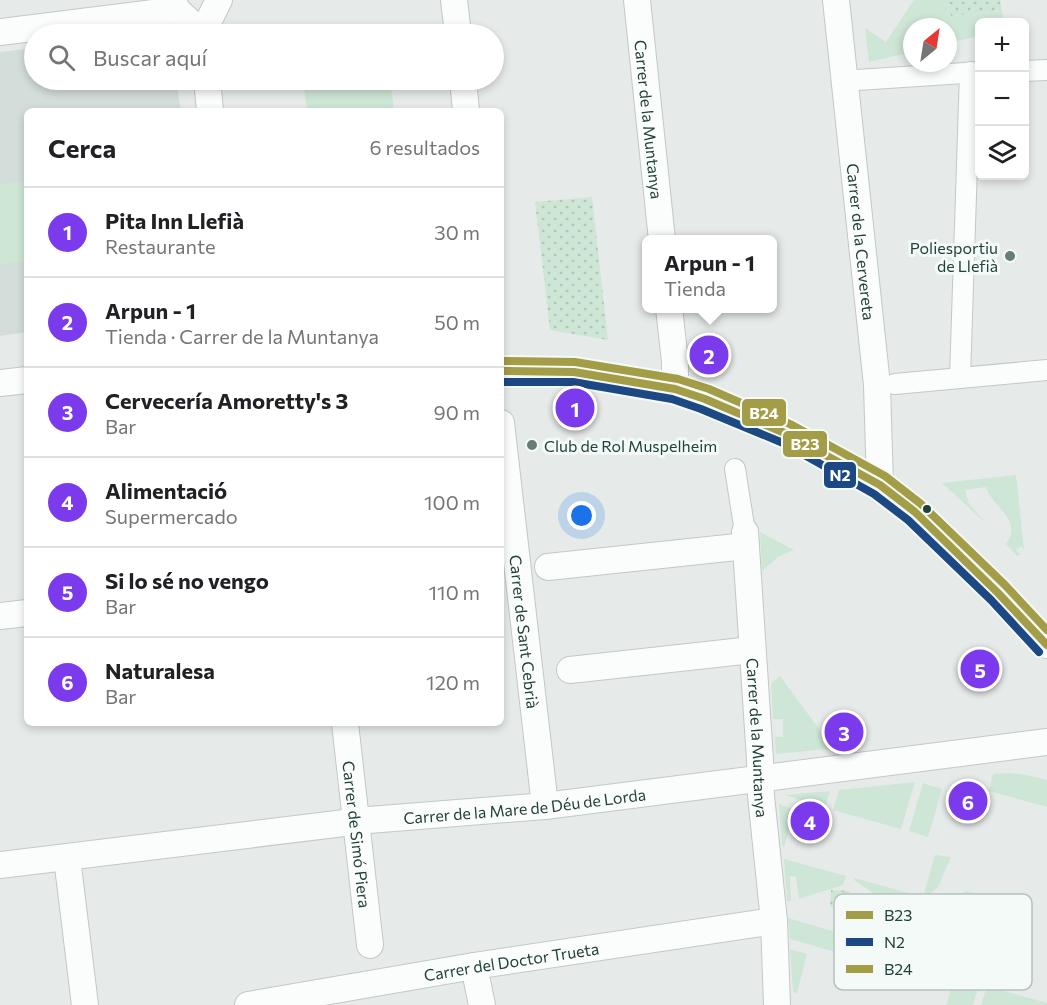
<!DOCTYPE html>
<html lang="es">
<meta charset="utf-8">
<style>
:root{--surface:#fff;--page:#f2f2f2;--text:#202124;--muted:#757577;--line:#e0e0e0;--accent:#7c3aed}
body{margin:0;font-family:Commissioner,sans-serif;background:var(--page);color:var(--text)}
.controls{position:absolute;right:18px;top:18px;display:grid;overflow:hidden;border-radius:9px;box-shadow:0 3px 9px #0003}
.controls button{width:54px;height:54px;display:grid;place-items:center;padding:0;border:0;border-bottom:2px solid var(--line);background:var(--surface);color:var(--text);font:30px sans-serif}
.compass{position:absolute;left:903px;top:18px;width:54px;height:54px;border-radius:50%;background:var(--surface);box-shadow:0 3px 9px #0003;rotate:30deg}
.you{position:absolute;left:582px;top:516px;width:21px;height:21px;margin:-15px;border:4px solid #fff;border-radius:50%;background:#1a73e8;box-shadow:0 0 0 9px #1a73e833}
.badge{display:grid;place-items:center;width:39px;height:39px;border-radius:50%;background:var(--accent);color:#fff;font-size:20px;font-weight:700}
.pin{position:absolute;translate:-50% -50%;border:3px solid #fff;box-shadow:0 2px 6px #0006}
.popup{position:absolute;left:642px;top:235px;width:135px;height:78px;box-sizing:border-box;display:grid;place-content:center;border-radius:9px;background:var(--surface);filter:drop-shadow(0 2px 4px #0005);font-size:20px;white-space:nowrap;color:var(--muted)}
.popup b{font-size:22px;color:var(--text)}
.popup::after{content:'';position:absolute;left:50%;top:100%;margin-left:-12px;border:12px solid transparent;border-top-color:var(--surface)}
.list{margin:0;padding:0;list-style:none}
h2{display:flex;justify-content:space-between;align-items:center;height:78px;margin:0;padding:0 24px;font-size:26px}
h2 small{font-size:20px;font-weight:400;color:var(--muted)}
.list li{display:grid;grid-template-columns:39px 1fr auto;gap:18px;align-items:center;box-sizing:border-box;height:90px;padding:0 24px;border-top:2px solid var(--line)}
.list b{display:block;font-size:22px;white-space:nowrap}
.list p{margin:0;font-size:20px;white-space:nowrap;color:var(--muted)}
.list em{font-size:20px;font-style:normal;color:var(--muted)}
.icon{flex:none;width:33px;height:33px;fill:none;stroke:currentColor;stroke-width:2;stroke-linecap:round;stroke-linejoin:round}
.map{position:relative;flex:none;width:1047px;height:1005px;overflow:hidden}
.search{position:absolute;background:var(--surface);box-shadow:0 3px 9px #0003;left:24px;top:24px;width:480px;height:66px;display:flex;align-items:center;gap:15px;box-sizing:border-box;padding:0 21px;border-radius:33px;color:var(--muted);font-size:22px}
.panel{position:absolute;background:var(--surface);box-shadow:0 3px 9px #0003;left:24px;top:108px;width:480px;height:618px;border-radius:9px}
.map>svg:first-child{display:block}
.built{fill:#d3ddd9}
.grass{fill:url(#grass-dots)}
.garden{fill:#cee6d6}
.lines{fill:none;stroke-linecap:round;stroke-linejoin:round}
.pedestrian-casing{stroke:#c3c8c6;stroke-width:22}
.minor-casing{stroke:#c3c8c6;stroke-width:28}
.pedestrian{stroke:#fbfcfc;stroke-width:20}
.minor{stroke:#fbfcfc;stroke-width:26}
.bus-1-casing{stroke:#f4faf7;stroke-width:12}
.bus-2-casing{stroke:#f4faf7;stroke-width:12}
.bus-3-casing{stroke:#f4faf7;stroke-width:12}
.bus-1{stroke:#a39d47;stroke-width:8}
.bus-2{stroke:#1c4883;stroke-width:8}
.bus-3{stroke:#a39d47;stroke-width:8}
.poi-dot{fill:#667c77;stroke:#f4faf7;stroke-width:2}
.bus-dot{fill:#21413a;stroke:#f4faf7;stroke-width:2}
.labels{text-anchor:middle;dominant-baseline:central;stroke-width:6;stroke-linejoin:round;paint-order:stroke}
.street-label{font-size:16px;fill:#21413a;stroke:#f4faf7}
.poi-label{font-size:16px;fill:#21413a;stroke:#f4faf7;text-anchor:end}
.key{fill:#f4faf7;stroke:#b5c2be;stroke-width:1.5}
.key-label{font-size:16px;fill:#21413a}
.line-badge{stroke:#f4faf7;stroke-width:2}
.badge-label{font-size:16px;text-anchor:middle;font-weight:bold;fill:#fff}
</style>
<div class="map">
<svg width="1047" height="1005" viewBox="0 0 1047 1005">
<defs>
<pattern id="grass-dots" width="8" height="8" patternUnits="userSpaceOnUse" patternTransform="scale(1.5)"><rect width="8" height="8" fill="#cee6d6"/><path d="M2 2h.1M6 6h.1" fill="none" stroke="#b1c6b8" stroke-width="1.8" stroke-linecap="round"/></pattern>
</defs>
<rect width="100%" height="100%" fill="#e6ebe9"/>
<path class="built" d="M34 48V80H176L181 111H27V332L0 336V52Z"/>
<g class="grass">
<path d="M942 0H1000L1002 11 951 16Z"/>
<path d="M592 197 608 340 550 330 535 202Z"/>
<path d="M831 890 850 891 849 905H868V915H849V908L830 907Z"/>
</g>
<g class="garden">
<path d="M914 0H942L951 16 1002 11 1004 22H980L979 36 948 43V27H912V52L869 62 865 28 886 42Z"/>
<path d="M303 80H390L394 111H307Z"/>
<path d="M27 181V261L0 264V184Z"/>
<path d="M1016 475 1024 549 1021 546 1016 550 1020 554 1017 556 1006 544C1024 520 992 507 986 487L965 490 969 504 987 524 942 483Z"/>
<path d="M760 532 794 550 778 557 762 571Z"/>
<path d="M780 676 830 744 828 749 776 754 775 737H783V719H773L771 684Z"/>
<path d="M1009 773 1027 775 1047 780V807L989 791 993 774Z"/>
<path d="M915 782 901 829 833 810 839 790Z"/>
<path d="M923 783 942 789 928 837 909 831Z"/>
<path d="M830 791 825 808 785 795Z"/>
<path d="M779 804 795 810 784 847 782 845Z"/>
<path d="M935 855 951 857 938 887 923 901 920 909 882 899 854 880V878L923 897Z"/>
<path d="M784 859 846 876 843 885 799 899 796 877 790 876 791 901H787Z"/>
<path d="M966 891 1031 910 1023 940 985 930 989 912 978 909 977 913 950 905 957 896Z"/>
<path d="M788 918 905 952 904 960 924 966 922 974 926 975V978L790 939Z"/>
<path d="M790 949 807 954 797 993 793 992Z"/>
<path d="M955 977 979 984 973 1005H946Z"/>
<path d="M987 986 1047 1003V1005H981Z"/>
</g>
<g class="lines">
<defs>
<g id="pedestrian">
<path d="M1024 71 1047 70"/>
<path d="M857 80 980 72"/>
<path d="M960 378 970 72"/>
<path d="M895 384 1047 370"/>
<path d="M735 469 745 532"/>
</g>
<g id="minor">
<path d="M173 0 177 10 202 33"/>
<path d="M454 0 458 34"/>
<path id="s1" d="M637 0 662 240"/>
<path id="s2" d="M836 0 877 385 880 485"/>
<path d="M0 32 177 10"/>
<path d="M202 34 219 0"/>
<path d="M207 80 210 111"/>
<path d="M463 80 466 111"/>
<path d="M669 308 675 362V389"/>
<path d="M501 371 574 372 675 389 705 399 787 434 835 459 880 485 915 512 998 593 1047 645"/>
<path d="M0 383 27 380"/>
<path id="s3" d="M501 423 545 806"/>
<path id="s4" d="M745 532 760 760 761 796 774 921 777 1005"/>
<path d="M548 567 746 546"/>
<path d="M0 616 27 613"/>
<path d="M570 670 752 650"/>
<path id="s5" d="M345 723 370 945"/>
<path d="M67 858 85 1005"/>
<path id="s6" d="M0 865 369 820 545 806 1047 742"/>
<path d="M474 966 482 1005"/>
<path id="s7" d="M248 1005 474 966 774 921"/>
</g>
</defs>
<use href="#pedestrian" class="pedestrian-casing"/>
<use href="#minor" class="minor-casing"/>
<use href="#pedestrian" class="pedestrian"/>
<use href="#minor" class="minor"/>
<defs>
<path id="bus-1" d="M501 371 574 372 675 389 705 399 787 434 880 485 915 512 998 593 1047 645"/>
<path id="bus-2" d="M501 382H573L672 399 701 409 783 443 874 494 908 520 991 600 1039 652"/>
<path id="bus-3" d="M501 361 575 362 678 379 709 389 792 425 885 476 921 504 1005 585 1047 630"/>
</defs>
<use href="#bus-1" class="bus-1-casing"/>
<use href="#bus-2" class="bus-2-casing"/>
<use href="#bus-3" class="bus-3-casing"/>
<use href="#bus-1" class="bus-1"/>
<use href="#bus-2" class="bus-2"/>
<use href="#bus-3" class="bus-3"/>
</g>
<g class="poi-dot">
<circle cx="1010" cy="256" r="6"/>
<circle cx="532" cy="445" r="6"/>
</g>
<circle class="bus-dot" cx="927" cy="509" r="5"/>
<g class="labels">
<g class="street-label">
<text stroke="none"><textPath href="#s1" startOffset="120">Carrer de la Muntanya</textPath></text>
<text stroke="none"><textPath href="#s2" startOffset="243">Carrer de la Cervereta</textPath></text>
<text stroke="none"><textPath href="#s3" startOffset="210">Carrer de Sant Cebrià</textPath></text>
<text stroke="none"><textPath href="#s4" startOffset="206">Carrer de la Muntanya</textPath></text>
<text stroke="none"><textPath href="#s6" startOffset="528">Carrer de la Mare de Déu de Lorda</textPath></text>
<text stroke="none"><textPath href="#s5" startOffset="112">Carrer de Simó Piera</textPath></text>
<text stroke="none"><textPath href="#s7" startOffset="267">Carrer del Doctor Trueta</textPath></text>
</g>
<g class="poi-label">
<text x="998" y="247">Poliesportiu<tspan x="998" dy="18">de Llefià</tspan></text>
<text x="544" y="445" text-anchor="start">Club de Rol Muspelheim</text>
</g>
</g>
<rect x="834" y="894" width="198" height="96" rx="9" class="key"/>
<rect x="846" y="911" width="27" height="8" fill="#a39d47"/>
<rect x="846" y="938" width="27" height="8" fill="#1c4883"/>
<rect x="846" y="965" width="27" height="8" fill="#a39d47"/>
<g class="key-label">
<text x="884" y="921">B23</text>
<text x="884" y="948">N2</text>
<text x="884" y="975">B24</text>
</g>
<g class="line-badge">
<rect x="741" y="398" width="46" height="29" rx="6" fill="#a39d47"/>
<rect x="782" y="430" width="46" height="28" rx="6" fill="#a39d47"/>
<rect x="823" y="461" width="34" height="28" rx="6" fill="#1c4883"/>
</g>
<g class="badge-label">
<text x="764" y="419">B24</text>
<text x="805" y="450">B23</text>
<text x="840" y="481">N2</text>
</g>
</svg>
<div class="controls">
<button>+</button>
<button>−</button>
<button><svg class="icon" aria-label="layers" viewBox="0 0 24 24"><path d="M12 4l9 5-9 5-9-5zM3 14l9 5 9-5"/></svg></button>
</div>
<svg class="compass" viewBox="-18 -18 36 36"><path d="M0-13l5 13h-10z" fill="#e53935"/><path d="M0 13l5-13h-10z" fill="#757577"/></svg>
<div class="you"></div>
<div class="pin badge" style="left:575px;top:408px">1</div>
<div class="pin badge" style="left:709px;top:355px">2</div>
<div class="popup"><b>Arpun - 1</b>Tienda</div>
<div class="pin badge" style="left:844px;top:732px">3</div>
<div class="pin badge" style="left:810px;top:821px">4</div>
<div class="pin badge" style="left:980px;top:669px">5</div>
<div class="pin badge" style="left:968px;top:801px">6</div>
<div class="search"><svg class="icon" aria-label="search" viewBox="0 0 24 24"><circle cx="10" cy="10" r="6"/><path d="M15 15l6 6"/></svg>Buscar aquí</div>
<section class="panel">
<h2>Cerca<small>6 resultados</small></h2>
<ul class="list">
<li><span class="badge">1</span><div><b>Pita Inn Llefià</b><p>Restaurante</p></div><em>30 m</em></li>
<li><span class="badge">2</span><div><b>Arpun - 1</b><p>Tienda · Carrer de la Muntanya</p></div><em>50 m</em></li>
<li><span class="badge">3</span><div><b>Cervecería Amoretty's 3</b><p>Bar</p></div><em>90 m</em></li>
<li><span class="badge">4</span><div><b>Alimentació</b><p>Supermercado</p></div><em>100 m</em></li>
<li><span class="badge">5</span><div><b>Si lo sé no vengo</b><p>Bar</p></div><em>110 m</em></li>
<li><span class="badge">6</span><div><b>Naturalesa</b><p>Bar</p></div><em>120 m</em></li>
</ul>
</section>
</div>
